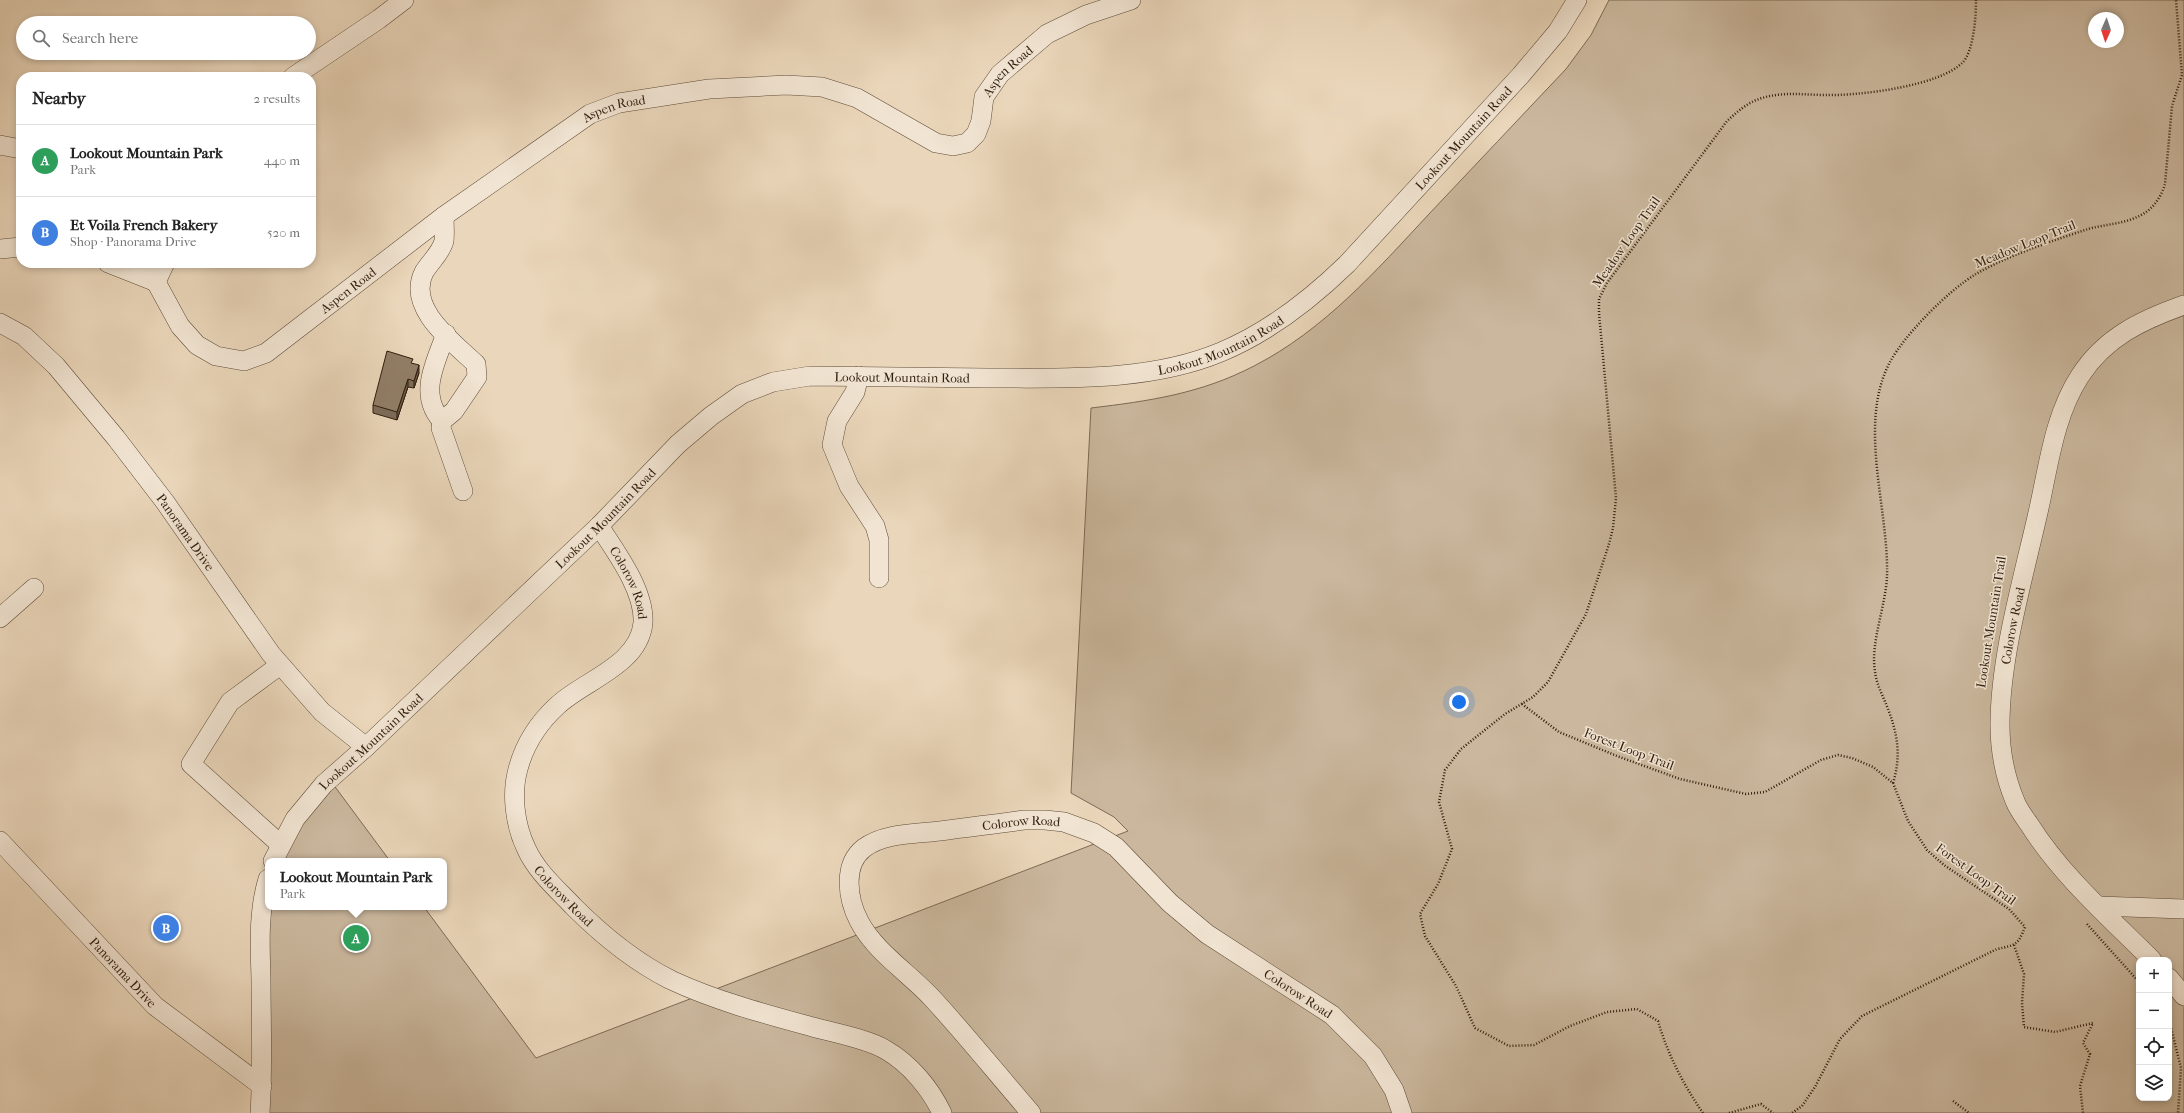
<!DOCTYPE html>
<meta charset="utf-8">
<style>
:root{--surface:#fff;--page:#f6f6f6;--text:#222;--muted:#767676;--line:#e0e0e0;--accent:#0b8043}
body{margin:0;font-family:"IM FELL French Canon",serif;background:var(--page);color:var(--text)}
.controls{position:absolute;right:12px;bottom:12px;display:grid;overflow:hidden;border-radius:8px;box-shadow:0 2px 6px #0003}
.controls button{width:36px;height:36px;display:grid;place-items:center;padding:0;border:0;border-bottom:1px solid var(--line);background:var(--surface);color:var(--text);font:20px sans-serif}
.compass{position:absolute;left:2088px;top:12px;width:36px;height:36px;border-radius:50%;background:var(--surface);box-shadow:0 2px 6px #0003;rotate:183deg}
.you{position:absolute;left:1459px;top:702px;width:14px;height:14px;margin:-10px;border:3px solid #fff;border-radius:50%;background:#1a73e8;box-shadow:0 0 0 6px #1a73e833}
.badge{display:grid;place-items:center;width:26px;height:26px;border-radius:50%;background:var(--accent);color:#fff;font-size:13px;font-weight:700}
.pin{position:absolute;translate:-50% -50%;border:2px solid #fff;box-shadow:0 1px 4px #0006}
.popup{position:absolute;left:265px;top:858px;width:182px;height:52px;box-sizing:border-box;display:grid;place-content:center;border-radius:8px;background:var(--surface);filter:drop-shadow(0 1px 3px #0005);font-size:13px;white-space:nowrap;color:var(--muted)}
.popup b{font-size:15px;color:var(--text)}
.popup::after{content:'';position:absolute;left:50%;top:100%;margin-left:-8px;border:8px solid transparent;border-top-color:var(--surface)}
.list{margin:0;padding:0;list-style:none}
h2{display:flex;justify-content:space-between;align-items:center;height:52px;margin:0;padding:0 16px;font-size:17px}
h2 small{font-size:13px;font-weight:400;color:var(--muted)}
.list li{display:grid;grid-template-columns:26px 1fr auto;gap:12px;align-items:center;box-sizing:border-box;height:72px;padding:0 16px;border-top:1px solid var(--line)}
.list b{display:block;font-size:15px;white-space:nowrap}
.list p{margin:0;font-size:13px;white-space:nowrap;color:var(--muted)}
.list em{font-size:13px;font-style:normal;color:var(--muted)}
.icon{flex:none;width:22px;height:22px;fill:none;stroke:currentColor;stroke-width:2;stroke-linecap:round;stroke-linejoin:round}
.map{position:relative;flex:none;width:2184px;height:1113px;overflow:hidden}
.search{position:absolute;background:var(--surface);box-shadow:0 2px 6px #0003;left:16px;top:16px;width:300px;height:44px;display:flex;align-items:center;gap:10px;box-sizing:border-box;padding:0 14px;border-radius:22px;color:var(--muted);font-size:15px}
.panel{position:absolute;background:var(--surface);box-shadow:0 2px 6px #0003;left:16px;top:72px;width:300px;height:196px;border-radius:16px}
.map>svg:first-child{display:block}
.green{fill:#cab79d;stroke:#7d6a55;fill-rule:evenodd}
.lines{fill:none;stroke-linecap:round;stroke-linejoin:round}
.minor-casing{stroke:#5e4b38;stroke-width:20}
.path{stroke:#301d0d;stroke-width:2.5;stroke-dasharray:1 2;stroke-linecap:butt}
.minor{stroke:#f1e4d2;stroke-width:19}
.wall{fill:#7d6c59;stroke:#301d0d}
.shaded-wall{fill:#665848;stroke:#301d0d}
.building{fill:#917d67;stroke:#301d0d}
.labels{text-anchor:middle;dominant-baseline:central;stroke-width:3;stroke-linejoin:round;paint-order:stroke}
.street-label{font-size:13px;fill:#301d0d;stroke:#f1e4d2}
</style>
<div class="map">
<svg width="2184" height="1113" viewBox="0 0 2184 1113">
<rect width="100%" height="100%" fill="#ead6ba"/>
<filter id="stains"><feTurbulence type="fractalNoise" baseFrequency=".005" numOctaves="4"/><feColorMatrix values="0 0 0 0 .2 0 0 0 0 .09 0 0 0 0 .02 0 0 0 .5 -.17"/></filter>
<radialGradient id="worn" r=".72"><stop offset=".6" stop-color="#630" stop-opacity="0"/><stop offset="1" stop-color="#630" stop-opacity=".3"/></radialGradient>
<g class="green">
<path d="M1609 0H2184V1113H259L268 907H424L536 1058 1128 831 1114 817 1071 793 1091 408C1149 401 1200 394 1254 366 1324 330 1376 271 1429 214 1475 166 1520 117 1566 69L1591 35ZM2094 18H2118V42H2094ZM2139 960H2169V1098H2139Z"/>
<path d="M330 780 390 861H282L293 831Z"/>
</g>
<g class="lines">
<defs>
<g id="minor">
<path d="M293 77 379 19 404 0"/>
<path d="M0 145 21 149"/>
<path d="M444 216C444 224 445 233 444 241 441 253 430 262 424 272 406 308 453 342 476 364L477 377 454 411 442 421 441 428 463 491"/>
<path d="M0 249 21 247"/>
<path d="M108 263 156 282 165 263"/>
<path id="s1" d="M141 263 156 282 180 326 197 345 216 356 244 361 266 353 444 216 590 114 619 103 709 89 786 85 822 87 857 98 936 143 953 146 967 143 976 134 981 121 984 97 1000 74 1047 34 1086 15 1131 0"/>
<path id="s2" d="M0 323 24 336 56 366 116 438 165 502 271 654 322 712 366 747"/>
<path d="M859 376 855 392 837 421 832 445 849 486 875 526 879 540V578"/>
<path d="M442 421C418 395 435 363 446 334"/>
<path id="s3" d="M599 526C616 552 645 591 643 623 639 665 585 680 558 705 538 723 525 743 518 769 511 794 515 825 526 848 536 871 557 889 574 907 603 936 635 962 671 980 716 1001 765 1014 813 1027 834 1033 868 1039 886 1050 910 1064 930 1088 942 1113"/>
<path d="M0 618 34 588"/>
<path d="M280 665 230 702 191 764 281 845"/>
<path id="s4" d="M0 841 155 1006 262 1086"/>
<path id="s5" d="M273 861 295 819 324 784 366 747 599 526 678 444 711 416 742 394 773 382 810 376C869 377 929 377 988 378 1065 378 1149 382 1221 352 1269 332 1310 300 1347 264L1521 75 1558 31 1577 0"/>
<path d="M2098 906 2184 909"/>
<path id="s6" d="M2152 960C2109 917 2061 875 2029 824 2024 817 2018 809 2015 801 2005 777 2000 750 2000 725 2000 658 2022 583 2037 517 2048 471 2053 417 2080 376 2105 337 2142 320 2184 305"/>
<path d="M2169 978 2184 996"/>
<path d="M260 1113C263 1068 261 1024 261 979 260 945 258 912 268 879"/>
<path id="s7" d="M1031 1113C998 1075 966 1035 932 998 909 973 875 952 859 921 848 900 842 865 864 848 884 833 916 834 940 831 968 827 996 824 1024 820H1045L1064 822 1094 833 1116 847 1170 903 1207 934 1332 1015 1373 1056 1394 1090 1402 1113"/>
</g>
</defs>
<use href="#minor" class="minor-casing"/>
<g class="path">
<path d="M1522 704 1559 732 1617 756 1680 779 1746 794 1765 792 1821 760 1838 755 1852 758 1873 767 1893 783 1908 821 1927 850 1944 865 2009 909 2025 927C2018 945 2016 945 1997 949L1862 1016 1840 1039 1815 1087 1802 1106 1792 1113"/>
<path d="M1893 783C1902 754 1897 731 1886 704 1882 694 1876 683 1875 671 1870 644 1886 605 1887 576 1889 509 1857 424 1890 362 1905 334 1949 290 1976 274 2009 255 2052 241 2088 229 2106 224 2126 224 2143 214 2154 208 2162 195 2165 184L2172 106 2182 75 2176 0"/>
<path d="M2087 924 2139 982"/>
<path d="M2014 945 2024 974 2022 1003 2024 1027 2055 1032 2093 1023 2083 1043 2090 1054 2080 1086 2083 1113"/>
<path d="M2169 1020 2181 1068 2178 1113"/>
<path d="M1953 1101 1969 1113"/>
<path d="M1703 1113C1683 1084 1668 1055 1658 1021L1637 1009 1607 1012 1570 1026 1534 1045 1509 1046 1475 1028 1456 986 1425 936 1420 914 1438 884 1452 849 1439 802 1445 770 1461 749 1505 714 1533 697 1548 682 1586 614 1609 544 1613 528 1616 498 1599 313V299L1607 283 1727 121C1737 112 1747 103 1759 99 1782 91 1803 95 1826 95 1858 96 1941 86 1963 62 1974 50 1976 15 1976 0"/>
<path d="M1729 1113 1761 1104 1773 1113"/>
</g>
<use href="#minor" class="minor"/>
</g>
<path class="wall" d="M413 363 419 373 414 388 408 387 397 420 373 413V405Z"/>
<g class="shaded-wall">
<path d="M419 365V373L414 388V381Z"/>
<path d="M408 379V387L397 420V412Z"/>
</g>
<path class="building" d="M387 351 413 359 411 363 419 365 414 381 408 379 397 412 373 405Z"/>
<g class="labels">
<g class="street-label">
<text stroke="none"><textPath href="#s1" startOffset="1057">Aspen Road</textPath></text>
<text stroke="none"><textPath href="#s1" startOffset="601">Aspen Road</textPath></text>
<text stroke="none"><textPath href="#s5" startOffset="1476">Lookout Mountain Road</textPath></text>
<text transform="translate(1626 242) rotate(-55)">Meadow Loop Trail</text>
<text transform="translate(2025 244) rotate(-22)">Meadow Loop Trail</text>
<text stroke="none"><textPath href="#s1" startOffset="277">Aspen Road</textPath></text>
<text stroke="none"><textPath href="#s5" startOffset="1152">Lookout Mountain Road</textPath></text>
<text stroke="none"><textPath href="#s5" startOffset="828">Lookout Mountain Road</textPath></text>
<text stroke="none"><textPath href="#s5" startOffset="480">Lookout Mountain Road</textPath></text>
<text stroke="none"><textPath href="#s2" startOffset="282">Panorama Drive</textPath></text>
<text stroke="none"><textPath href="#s3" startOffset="65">Colorow Road</textPath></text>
<text transform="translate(1991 622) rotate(-81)">Lookout Mountain Trail</text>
<text stroke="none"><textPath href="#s6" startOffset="389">Colorow Road</textPath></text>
<text stroke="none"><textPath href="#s5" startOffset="156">Lookout Mountain Road</textPath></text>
<text transform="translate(1629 749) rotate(21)">Forest Loop Trail</text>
<text stroke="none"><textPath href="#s7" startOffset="498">Colorow Road</textPath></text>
<text transform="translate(1976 874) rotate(36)">Forest Loop Trail</text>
<text stroke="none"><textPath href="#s3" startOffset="449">Colorow Road</textPath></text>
<text stroke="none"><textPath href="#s4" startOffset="180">Panorama Drive</textPath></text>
<text stroke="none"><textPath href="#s7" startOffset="834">Colorow Road</textPath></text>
</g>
</g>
<rect width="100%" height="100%" filter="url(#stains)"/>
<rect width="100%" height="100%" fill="url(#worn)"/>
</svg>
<div class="controls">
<button>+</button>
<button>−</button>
<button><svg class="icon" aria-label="locate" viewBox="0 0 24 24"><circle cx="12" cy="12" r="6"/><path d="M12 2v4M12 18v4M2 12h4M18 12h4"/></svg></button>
<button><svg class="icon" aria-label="layers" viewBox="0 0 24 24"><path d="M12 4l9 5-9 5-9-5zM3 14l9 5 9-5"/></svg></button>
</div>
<svg class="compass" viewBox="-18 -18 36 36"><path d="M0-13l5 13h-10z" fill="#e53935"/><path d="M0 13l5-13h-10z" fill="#767676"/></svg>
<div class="you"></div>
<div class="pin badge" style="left:356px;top:938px;background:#2e9e5b">A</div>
<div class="popup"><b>Lookout Mountain Park</b>Park</div>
<div class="pin badge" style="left:166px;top:928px;background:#3f7fe0">B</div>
<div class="search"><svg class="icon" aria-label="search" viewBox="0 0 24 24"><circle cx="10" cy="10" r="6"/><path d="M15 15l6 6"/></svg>Search here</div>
<section class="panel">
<h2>Nearby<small>2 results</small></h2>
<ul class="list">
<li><span class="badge" style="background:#2e9e5b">A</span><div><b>Lookout Mountain Park</b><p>Park</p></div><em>440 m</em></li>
<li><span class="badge" style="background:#3f7fe0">B</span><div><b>Et Voila French Bakery</b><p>Shop · Panorama Drive</p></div><em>520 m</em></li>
</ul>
</section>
</div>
